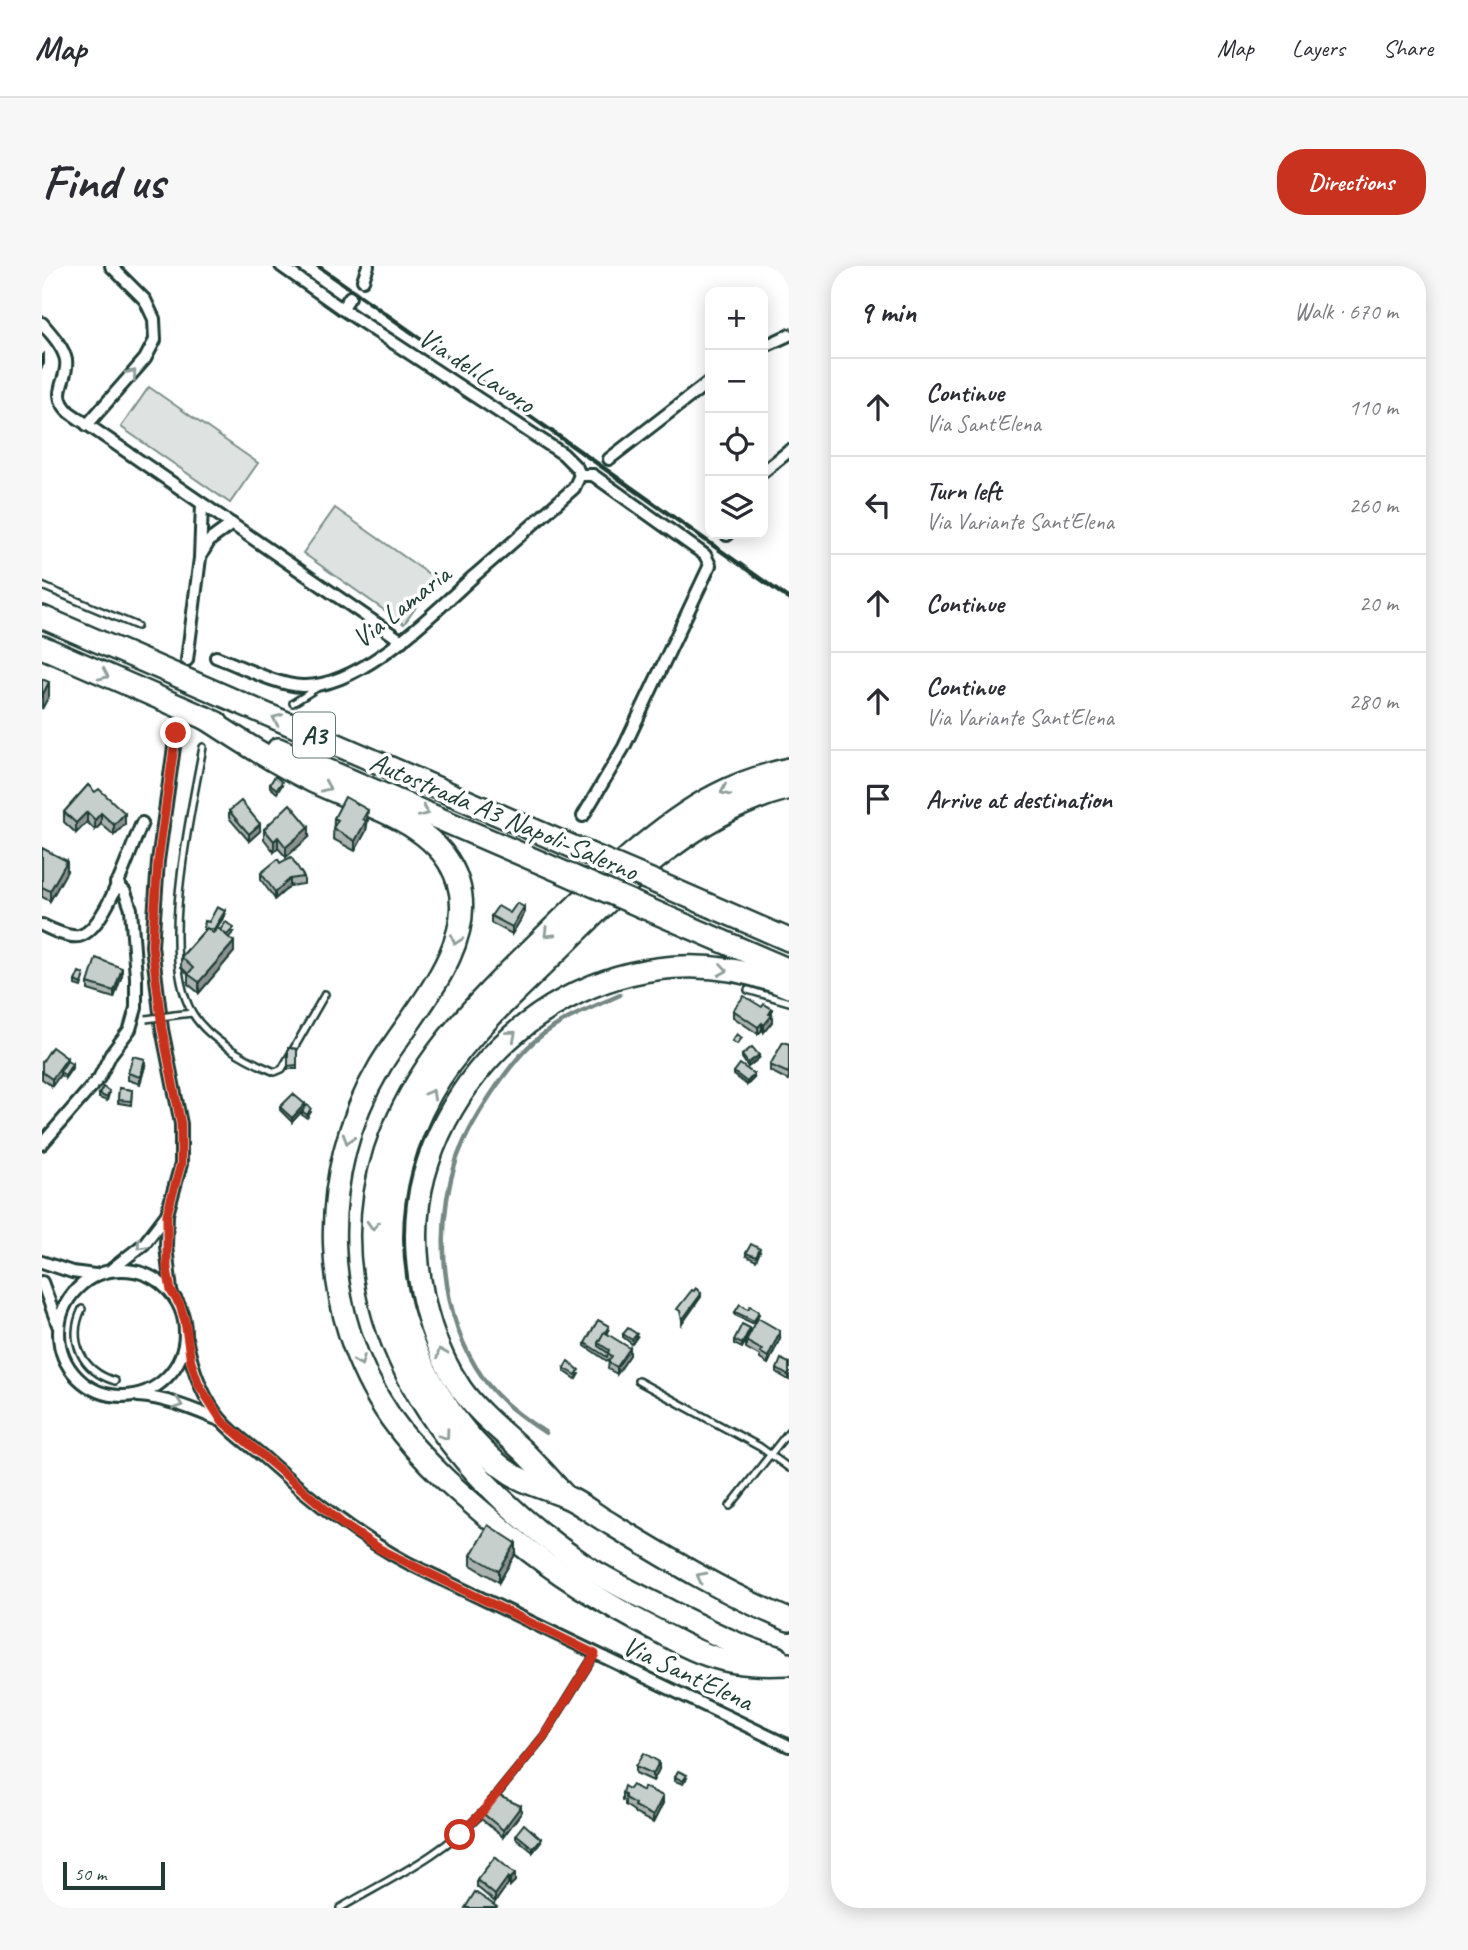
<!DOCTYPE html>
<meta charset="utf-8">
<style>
:root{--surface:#fff;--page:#f7f7f7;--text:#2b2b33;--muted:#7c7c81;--line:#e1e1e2;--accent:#c8321e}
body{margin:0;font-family:Caveat,sans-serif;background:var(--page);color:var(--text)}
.controls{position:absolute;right:21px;top:21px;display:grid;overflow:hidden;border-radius:14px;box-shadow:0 4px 18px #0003}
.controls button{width:63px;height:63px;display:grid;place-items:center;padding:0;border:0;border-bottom:2px solid var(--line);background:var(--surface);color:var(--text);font:35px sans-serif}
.scale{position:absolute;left:21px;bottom:18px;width:102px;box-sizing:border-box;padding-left:7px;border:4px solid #1f3d34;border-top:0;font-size:19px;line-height:24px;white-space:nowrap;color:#1f3d34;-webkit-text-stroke:5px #fff;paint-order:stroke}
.stop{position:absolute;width:21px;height:21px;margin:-16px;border:5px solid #c8321e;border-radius:50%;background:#fff}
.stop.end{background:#c8321e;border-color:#fff;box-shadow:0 2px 7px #0008}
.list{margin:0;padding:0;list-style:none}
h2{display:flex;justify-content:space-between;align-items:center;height:91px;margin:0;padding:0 28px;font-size:30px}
h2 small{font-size:23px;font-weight:400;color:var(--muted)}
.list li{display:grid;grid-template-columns:46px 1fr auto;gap:21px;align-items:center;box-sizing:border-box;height:98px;padding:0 28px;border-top:2px solid var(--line)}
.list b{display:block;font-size:26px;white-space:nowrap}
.list p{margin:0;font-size:23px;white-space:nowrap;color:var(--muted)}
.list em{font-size:23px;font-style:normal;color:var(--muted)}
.icon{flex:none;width:38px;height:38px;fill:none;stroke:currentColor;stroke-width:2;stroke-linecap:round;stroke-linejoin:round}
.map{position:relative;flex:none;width:747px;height:1642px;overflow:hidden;border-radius:28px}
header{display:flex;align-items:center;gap:42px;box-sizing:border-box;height:98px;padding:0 35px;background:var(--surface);border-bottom:2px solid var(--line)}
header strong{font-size:33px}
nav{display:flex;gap:38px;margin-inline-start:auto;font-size:24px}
.intro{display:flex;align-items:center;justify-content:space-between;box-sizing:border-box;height:168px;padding:0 42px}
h1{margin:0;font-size:49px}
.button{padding:18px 32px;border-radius:28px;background:var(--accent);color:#fff;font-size:24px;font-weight:700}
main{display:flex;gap:42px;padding:0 42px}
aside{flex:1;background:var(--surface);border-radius:28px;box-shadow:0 4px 18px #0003}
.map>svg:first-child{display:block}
.pitch{fill:#dee3e2;stroke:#7e908b;stroke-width:2}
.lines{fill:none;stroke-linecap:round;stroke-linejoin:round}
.stream{stroke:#758883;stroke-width:4.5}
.street-tunnel{stroke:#d2d8d6;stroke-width:10;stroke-dasharray:10 5;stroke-linecap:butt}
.lane-casing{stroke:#1f3d34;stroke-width:10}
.street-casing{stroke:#1f3d34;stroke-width:16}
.highway-casing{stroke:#1f3d34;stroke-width:26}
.lane{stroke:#fff;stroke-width:5}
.street{stroke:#fff;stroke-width:10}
.highway{stroke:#fff;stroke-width:21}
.rail{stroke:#1f3d34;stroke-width:4.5}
.lane-bridge-casing{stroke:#1f3d34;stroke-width:10;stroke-linecap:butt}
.highway-bridge-casing{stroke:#1f3d34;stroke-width:26;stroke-linecap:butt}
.lane-bridge{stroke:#fff;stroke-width:5}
.highway-bridge{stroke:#fff;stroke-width:21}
.wall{fill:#abb2af;stroke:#1f3d34;stroke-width:2}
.shaded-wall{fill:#8b918f;stroke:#1f3d34;stroke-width:2}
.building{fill:#c7cfcc;stroke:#1f3d34;stroke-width:2}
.oneway{stroke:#8f9e9a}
.route{stroke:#c8321e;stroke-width:9}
.labels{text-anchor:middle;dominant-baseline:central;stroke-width:7;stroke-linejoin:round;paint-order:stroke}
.shield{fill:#fff;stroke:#627771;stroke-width:2}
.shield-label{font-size:26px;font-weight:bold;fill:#1f3d34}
.street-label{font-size:28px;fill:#1f3d34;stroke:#fff}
</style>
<header>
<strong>Map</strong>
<nav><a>Map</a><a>Layers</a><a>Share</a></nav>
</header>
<div class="intro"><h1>Find us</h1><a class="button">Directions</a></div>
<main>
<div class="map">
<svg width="747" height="1642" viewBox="0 0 747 1642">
<rect width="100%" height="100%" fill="#fff"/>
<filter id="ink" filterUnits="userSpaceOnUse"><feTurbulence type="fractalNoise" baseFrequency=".0143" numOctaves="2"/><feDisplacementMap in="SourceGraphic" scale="14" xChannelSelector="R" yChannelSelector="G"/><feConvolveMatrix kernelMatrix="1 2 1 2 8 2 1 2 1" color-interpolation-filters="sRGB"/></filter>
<g filter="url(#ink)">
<g class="pitch">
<path d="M107 121 216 197 188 237 79 161Z"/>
<path d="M293 242 394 313 362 358 261 287Z"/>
</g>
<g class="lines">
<path class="stream" d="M504 1167C481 1152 457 1135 441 1112 398 1051 392 961 415 892 425 865 440 841 456 818 467 803 480 785 494 774 519 753 549 742 578 729"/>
<g class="street-tunnel">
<path d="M308 31 321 14"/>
<path d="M134 467 145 394"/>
</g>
<defs>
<g id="lane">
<path d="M0 320 95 360"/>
<path d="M251 437 275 422"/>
<path d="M161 481C149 547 115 690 151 748 167 774 206 795 233 806L240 803 283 728"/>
<path d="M706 724 747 736"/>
<path d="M133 749 150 747"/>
<path d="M40 1043C25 1075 40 1105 73 1115"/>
<path d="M596 1115 718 1181 747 1202"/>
<path d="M688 1240 747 1165"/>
<path d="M450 1534 502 1470 553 1388"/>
<path d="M298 1642C351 1611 399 1590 442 1545"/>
</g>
<g id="street">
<path d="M239 0 300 43 521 188 535 202 538 209"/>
<path d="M321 14 326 0"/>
<path d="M300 43 308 31"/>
<path d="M0 57C9 68 21 80 24 94 27 115 7 126 27 146L360 375"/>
<path d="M721 81 747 69"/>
<path d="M45 159 103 93 113 74 112 53 103 34 69 0"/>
<path d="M567 193 668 115"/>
<path d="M721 206 747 185"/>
<path d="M538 209H551L663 289 668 299 582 481 541 550"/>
<path d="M685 269 686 268"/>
<path d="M159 289 168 274 190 258"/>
<path d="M174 391C199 400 234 419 260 420 319 422 390 348 432 310 466 281 499 251 532 222L538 209"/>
<path d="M145 394 158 292 160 238"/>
<path d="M0 659C10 664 26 672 37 670 64 664 88 583 100 557"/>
<path d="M0 878 57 812 69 788 88 763 94 742V711L89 643 83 626 74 617"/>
<path d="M0 996 30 1006 53 1009"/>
<path d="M70 1003 102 978 125 948"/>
<circle cx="80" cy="1067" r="63"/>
<path d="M0 1016 16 1059"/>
<path d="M129 1025 124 980 125 948 139 898V858L120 763 110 680 116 595 134 467"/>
<path d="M144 1072C150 1102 160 1132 180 1155 193 1170 211 1181 225 1194 270 1234 315 1270 368 1298L747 1480"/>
<path d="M96 1130C126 1132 152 1144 180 1155"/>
</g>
<g id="highway">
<path d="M0 351 545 587"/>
<path d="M0 381 175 457"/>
<path d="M162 451C196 473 231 496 268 514 319 540 397 554 416 616 436 680 369 748 338 800 274 908 277 1048 349 1152 382 1199 428 1236 471 1272 516 1309 565 1339 616 1365 634 1375 652 1385 672 1391 697 1399 721 1399 747 1398"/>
<path d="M236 483 532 611"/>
<path d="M747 522C645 548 575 627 502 698 461 738 417 777 389 827 336 923 336 1023 391 1118 409 1149 432 1180 461 1202 480 1217 501 1221 522 1230 535 1235 547 1244 559 1252 620 1289 681 1327 747 1354"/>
<path d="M618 618 747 674"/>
<path d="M601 641 747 704"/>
<path d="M522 1229C509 1214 496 1200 482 1186 461 1166 436 1147 419 1123 406 1104 396 1083 389 1061 374 1014 369 958 382 910 425 755 594 656 747 721"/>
<path d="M735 1391C698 1382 664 1363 629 1346 599 1330 567 1316 539 1297 407 1207 290 1054 343 886 373 794 439 733 506 667 554 620 615 559 674 529 697 517 722 509 747 503"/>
</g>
</defs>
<use href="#lane" class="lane-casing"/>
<use href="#street" class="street-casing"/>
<use href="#highway" class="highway-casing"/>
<use href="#lane" class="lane"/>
<use href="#street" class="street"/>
<use href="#highway" class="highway"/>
<path class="rail" d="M276 0 747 333"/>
<defs>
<path id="lane-bridge" d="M104 753 133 749"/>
<g id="highway-bridge">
<path d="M545 587 618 618"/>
<path d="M532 611 601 641"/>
</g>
</defs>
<use href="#lane-bridge" class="lane-bridge-casing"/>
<use href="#highway-bridge" class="highway-bridge-casing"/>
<use href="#lane-bridge" class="lane-bridge"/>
<use href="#highway-bridge" class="highway-bridge"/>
</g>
<g class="wall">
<path d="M228 518 240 519 235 527 228 521Z"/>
<path d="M46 519 83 558 72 569 59 558 53 564 45 556 34 567 22 556V546Z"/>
<path d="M187 545 218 565 207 575 187 552Z"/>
<path d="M292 552 326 554 324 565 313 585 291 573Z"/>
<path d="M222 563 267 571 244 591 236 582 232 586 222 573Z"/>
<path d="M0 582 25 605 8 635 0 631Z"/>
<path d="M238 597 262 611V618L248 620 233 633 219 614V607Z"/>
<path d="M468 647 482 648 470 668 449 657V650Z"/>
<path d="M183 649 173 665 178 664 192 666 187 671 192 686 157 727 146 718V708L139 701V691L162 665 163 655 167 656Z"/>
<path d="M80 709 72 732 46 724V717Z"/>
<path d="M42 712 39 721 33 719V715Z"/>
<path d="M720 741 730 743V756L722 766 720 764 716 768 691 751V744Z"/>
<path d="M747 778V811L746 814 728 805V799Z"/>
<path d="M246 782 255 783V803H246Z"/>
<path d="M700 789 717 792 706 801 700 792Z"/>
<path d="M25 795 30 802 23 812 18 809 10 820 0 813V796Z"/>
<path d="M103 800 98 818 86 814V807Z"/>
<path d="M692 806 712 812 705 819 692 809Z"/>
<path d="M77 822 90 824 89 839 76 837Z"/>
<path d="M57 828H67L65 835 57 832Z"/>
<path d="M238 841H263L269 846 265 852 260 849V845L250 856 238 844Z"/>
<path d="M718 986 714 995 704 990V987Z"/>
<path d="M693 1046 717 1048 712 1058 693 1049Z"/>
<path d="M567 1063 564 1068 588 1089 575 1108 566 1103 567 1095 566 1094 565 1095 543 1080V1077Z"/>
<path d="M708 1066 700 1082 692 1078V1074Z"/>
<path d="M581 1068 595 1071 590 1078 581 1071Z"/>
<path d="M738 1072 726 1098 718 1093V1090L704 1082V1075Z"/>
<path d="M747 1097V1114L735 1107V1103Z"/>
<path d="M522 1102 537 1108 534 1113 522 1105Z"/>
<path d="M474 1287 457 1316 429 1299V1289Z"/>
<path d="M594 1500 617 1503 611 1515 594 1507Z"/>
<path d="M633 1511 645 1512 641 1518 633 1515Z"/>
<path d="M587 1523 621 1537 611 1557 592 1547V1545L583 1539V1535L580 1534V1527Z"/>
<path d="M438 1545 479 1547 461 1571 438 1552Z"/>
<path d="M474 1568 499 1576 491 1586 474 1572Z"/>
<path d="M453 1591 473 1615 468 1620 466 1618 453 1636 435 1621V1614Z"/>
</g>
<g class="shaded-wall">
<path d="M0 0H13L0 16Z"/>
<path d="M2 88V98L0 101V90Z"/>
<path d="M7 416V430L0 443V430Z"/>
<path d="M326 544 324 565 313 585V575L321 553Z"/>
<path d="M45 546V556L34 567V557Z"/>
<path d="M59 547V558L53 564V554Z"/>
<path d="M83 547V558L72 569V559Z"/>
<path d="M218 558V565L207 575V568Z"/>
<path d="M267 561V571L244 591V581Z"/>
<path d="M236 571V582L232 586V575Z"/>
<path d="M25 595V605L8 635V625Z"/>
<path d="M248 613V620L233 633V626Z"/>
<path d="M482 641V648L470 668V661Z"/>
<path d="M183 645V649L172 666V663Z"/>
<path d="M192 676V686L157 727V716Z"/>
<path d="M80 702V709L72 732V725Z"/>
<path d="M730 743V756L722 766V759Z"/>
<path d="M720 757V764L716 768V761Z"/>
<path d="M717 789V792L706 801V797Z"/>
<path d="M25 792V799L18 806V809L10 820V813Z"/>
<path d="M103 793V800L98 818V811Z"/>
<path d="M30 798V802L23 812V809Z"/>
<path d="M712 808V812L705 819V816Z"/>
<path d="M263 838V842L250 856V852Z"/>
<path d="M659 1028V1031L640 1058V1054Z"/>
<path d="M708 1062V1066L700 1082V1078Z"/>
<path d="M738 1065V1072L726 1098V1091Z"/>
<path d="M588 1082V1089L575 1108V1101Z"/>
<path d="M474 1277V1287L457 1316V1305Z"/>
<path d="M617 1496V1503L611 1515V1508Z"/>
<path d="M621 1530V1537L611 1557V1550Z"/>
<path d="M479 1540V1547L461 1571V1564Z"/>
<path d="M499 1573V1576L491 1586V1582Z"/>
<path d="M473 1608V1615L468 1620V1613Z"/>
<path d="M466 1611V1618L453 1636V1629Z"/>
</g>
<g class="building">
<path d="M0 413 7 416 0 430Z"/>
<path d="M233 510 240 516 235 523 228 518Z"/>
<path d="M46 519 53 526 57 523 83 547 72 559 59 547 53 554 45 546 34 557 22 546Z"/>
<path d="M303 531 326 544 321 553 324 555 313 575 291 562 296 554 292 552Z"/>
<path d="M199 535 218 558 207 568 187 545Z"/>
<path d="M248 538 267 561 244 581 236 571 232 575 222 563Z"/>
<path d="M0 582 25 595 8 625 0 621Z"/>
<path d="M249 591 262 611 248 613 233 626 219 607 236 593 238 597Z"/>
<path d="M475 637 482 641 470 661 449 650 456 640 468 647Z"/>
<path d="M175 641 183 645 172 663H162L163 655 167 656Z"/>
<path d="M184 656 192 662 185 669 178 664Z"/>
<path d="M165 662 171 667 176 662 192 676 157 716 146 708 151 702 139 691Z"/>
<path d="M54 692 80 702 72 725 46 717Z"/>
<path d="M37 706 42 708 39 718 33 715Z"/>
<path d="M702 730 720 741 722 738 730 743 727 748 730 749 722 759 720 757 716 761 691 744Z"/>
<path d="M695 768 700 772 695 778 690 775Z"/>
<path d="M741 776 747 778V804L746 807 728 799Z"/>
<path d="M10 781 25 792 10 813 0 806V796Z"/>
<path d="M710 781 717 789 706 797 700 789Z"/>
<path d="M246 782 255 783V799L246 800Z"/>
<path d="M91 790 103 793 98 811 86 807Z"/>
<path d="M25 795 30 798 23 809 18 806Z"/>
<path d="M698 798 712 808 705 816 692 806Z"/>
<path d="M61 821 67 825 65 832 57 828Z"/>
<path d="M77 822 90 824 89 835 76 834Z"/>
<path d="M251 828 263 838 250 852 238 841Z"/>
<path d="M265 839 269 842 265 849 260 845Z"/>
<path d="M709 978 718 983 714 991 704 987Z"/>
<path d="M654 1022 659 1028 640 1054 638 1045 635 1043 650 1024 652 1025Z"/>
<path d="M698 1038 706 1043 708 1040 717 1045 712 1055 693 1046Z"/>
<path d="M716 1052 738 1065 726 1091 718 1086 720 1084 704 1075Z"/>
<path d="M556 1054 567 1060 556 1077V1080L566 1087 565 1091 543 1077Z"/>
<path d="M700 1058 708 1062 700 1078 692 1074Z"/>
<path d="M586 1062 595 1068 590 1074 581 1068Z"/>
<path d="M562 1066 588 1082 575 1101 566 1096 570 1090 566 1087 567 1084 556 1077Z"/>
<path d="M739 1093 747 1097V1110L735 1103Z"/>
<path d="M526 1095 537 1104 534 1109 522 1102Z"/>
<path d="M446 1259 474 1277 457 1305 429 1289Z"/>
<path d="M602 1487 617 1496 611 1508 594 1500Z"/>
<path d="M636 1505 645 1509 641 1515 633 1511Z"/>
<path d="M590 1519 601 1525 602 1521 621 1530 611 1550 592 1540 593 1538 583 1532V1528L580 1527 582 1520 587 1523Z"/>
<path d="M455 1529 479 1540 461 1564 438 1545Z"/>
<path d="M482 1558 499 1573 491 1582 474 1568Z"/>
<path d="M453 1591 473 1608 468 1613 466 1611 453 1629 435 1614Z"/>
<path d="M433 1626 455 1641 454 1642H423Z"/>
</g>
<defs><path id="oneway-chevron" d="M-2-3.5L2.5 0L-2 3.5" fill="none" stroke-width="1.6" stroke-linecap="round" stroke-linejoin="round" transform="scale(1.75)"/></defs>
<g class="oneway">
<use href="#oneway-chevron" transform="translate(90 108) rotate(-48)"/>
<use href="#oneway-chevron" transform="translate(62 409) rotate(24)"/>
<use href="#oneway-chevron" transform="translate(235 453) rotate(-157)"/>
<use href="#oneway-chevron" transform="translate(284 521) rotate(24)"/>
<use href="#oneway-chevron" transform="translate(683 525) rotate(155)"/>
<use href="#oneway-chevron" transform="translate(382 546) rotate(23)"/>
<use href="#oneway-chevron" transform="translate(506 667) rotate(135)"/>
<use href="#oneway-chevron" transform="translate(414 674) rotate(109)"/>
<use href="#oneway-chevron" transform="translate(681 704) rotate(9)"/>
<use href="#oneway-chevron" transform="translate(470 769) rotate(-41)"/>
<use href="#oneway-chevron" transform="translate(389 828) rotate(-60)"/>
<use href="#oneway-chevron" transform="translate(306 873) rotate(107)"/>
<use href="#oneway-chevron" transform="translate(331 959) rotate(93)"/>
<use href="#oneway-chevron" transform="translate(99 979) rotate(134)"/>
<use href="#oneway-chevron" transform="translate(399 1087) rotate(-114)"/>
<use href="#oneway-chevron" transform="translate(318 1095) rotate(68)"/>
<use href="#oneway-chevron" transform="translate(136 1138) rotate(19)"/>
<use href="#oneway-chevron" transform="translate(403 1169) rotate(54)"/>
<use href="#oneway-chevron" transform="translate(659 1311) rotate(-152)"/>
</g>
</g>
<g class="lines" filter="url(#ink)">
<path class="route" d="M134 467 116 595 110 680 120 762 139 858V898L125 948V1002L129 1025 138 1039 143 1055 149 1096 157 1119 180 1155 302 1259 338 1283 368 1298 553 1388 502 1470 441 1545 418 1569"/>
</g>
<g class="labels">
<rect class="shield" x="251" y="446.5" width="42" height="45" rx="5"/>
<g class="shield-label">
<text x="272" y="469">A3</text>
</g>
<g class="street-label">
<text transform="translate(435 104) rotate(33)">Via del Lavoro</text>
<text transform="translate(359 340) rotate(-38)">Via Lamaria</text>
<text transform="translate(462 550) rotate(23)">Autostrada A3 Napoli-Salerno</text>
<text transform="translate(646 1407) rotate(25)">Via Sant'Elena</text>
</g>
</g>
</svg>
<div class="controls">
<button>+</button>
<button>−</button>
<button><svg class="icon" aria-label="locate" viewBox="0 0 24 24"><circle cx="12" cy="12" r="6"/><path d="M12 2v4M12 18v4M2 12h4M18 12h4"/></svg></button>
<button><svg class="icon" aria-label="layers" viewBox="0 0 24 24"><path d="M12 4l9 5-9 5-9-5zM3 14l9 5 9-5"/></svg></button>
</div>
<div class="scale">50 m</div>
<div class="stop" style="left:418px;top:1569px"></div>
<div class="stop end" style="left:134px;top:467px"></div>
</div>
<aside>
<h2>9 min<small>Walk · 670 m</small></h2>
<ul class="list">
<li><svg class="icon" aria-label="ahead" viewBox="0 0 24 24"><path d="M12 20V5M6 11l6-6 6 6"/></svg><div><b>Continue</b><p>Via Sant'Elena</p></div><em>110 m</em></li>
<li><svg class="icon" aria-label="left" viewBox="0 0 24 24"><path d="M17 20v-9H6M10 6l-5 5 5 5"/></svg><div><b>Turn left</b><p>Via Variante Sant'Elena</p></div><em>260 m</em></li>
<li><svg class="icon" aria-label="ahead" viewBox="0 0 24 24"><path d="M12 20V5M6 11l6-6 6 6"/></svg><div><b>Continue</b></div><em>20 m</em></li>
<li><svg class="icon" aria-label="ahead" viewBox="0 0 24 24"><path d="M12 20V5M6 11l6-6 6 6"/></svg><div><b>Continue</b><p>Via Variante Sant'Elena</p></div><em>280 m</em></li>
<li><svg class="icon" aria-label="arrive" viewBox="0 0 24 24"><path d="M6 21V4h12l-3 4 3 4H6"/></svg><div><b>Arrive at destination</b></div></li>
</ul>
</aside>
</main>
